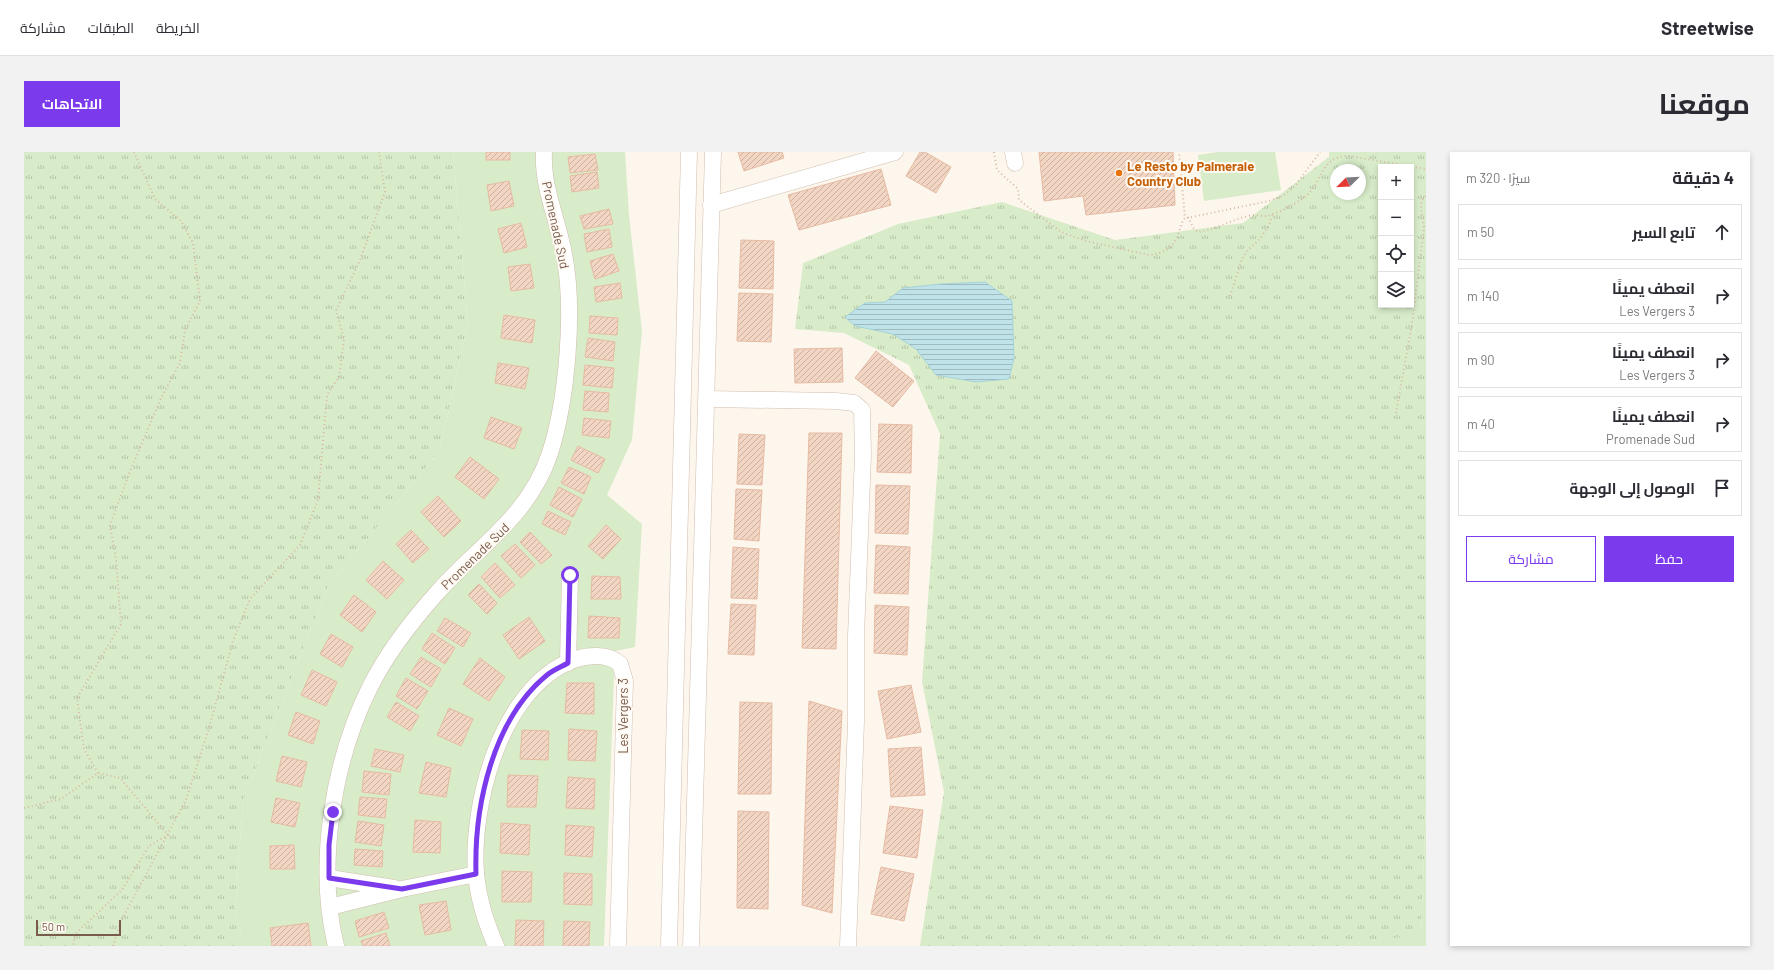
<!DOCTYPE html>
<html lang="ar">
<meta charset="utf-8">
<style>
:root{--surface:#fff;--page:#f2f2f3;--text:#2b2b33;--muted:#7c7c81;--line:#e1e1e2;--accent:#7c3aed}
body{margin:0;font-family:Barlow,Cairo,sans-serif;background:var(--page);color:var(--text);direction:rtl}
.controls{position:absolute;right:12px;top:12px;display:grid;overflow:hidden;border-radius:0px;box-shadow:0 2px 6px #0003}
.controls button{width:36px;height:36px;display:grid;place-items:center;padding:0;border:0;border-bottom:1px solid var(--line);background:var(--surface);color:var(--text);font:20px sans-serif}
.compass{position:absolute;left:1306px;top:12px;width:36px;height:36px;border-radius:50%;background:var(--surface);box-shadow:0 2px 6px #0003;rotate:246deg}
.scale{position:absolute;left:12px;bottom:10px;width:85px;box-sizing:border-box;padding-left:4px;border:2px solid #7a5c4d;border-top:0;font-size:11px;line-height:14px;white-space:nowrap;color:#7a5c4d;-webkit-text-stroke:3px #fffaf3;paint-order:stroke}
.stop{position:absolute;width:12px;height:12px;margin:-9px;border:3px solid #7c3aed;border-radius:50%;background:#fff}
.stop.end{background:#7c3aed;border-color:#fff;box-shadow:0 1px 4px #0008}
.list{margin:0;padding:0;list-style:none}
h2{display:flex;justify-content:space-between;align-items:center;height:52px;margin:0;padding:0 16px;font-size:17px}
h2 small{font-size:13px;font-weight:400;color:var(--muted)}
.list li{display:grid;grid-template-columns:26px 1fr auto;gap:12px;align-items:center;box-sizing:border-box;height:56px;margin:0 8px 8px;padding:0 8px;border:1px solid var(--line);border-radius:0px}
.list b{display:block;font-size:15px;white-space:nowrap}
.list p{margin:0;font-size:13px;white-space:nowrap;color:var(--muted)}
.list em{font-size:13px;font-style:normal;color:var(--muted)}
.actions{display:flex;gap:8px;padding:12px 16px}
.actions a{flex:1;padding:9px 0;border:1px solid var(--accent);border-radius:0px;text-align:center;font-size:14px;color:var(--accent)}
.actions .main{background:var(--accent);color:#fff}
.icon{flex:none;width:22px;height:22px;fill:none;stroke:currentColor;stroke-width:2;stroke-linecap:round;stroke-linejoin:round}
.map{position:relative;flex:none;width:1402px;height:794px;overflow:hidden;direction:ltr;border-radius:0px}
header{display:flex;align-items:center;gap:24px;box-sizing:border-box;height:56px;padding:0 20px;background:var(--surface);border-bottom:1px solid var(--line)}
header strong{font-size:19px}
nav{display:flex;gap:22px;margin-inline-start:auto;font-size:14px}
.intro{display:flex;align-items:center;justify-content:space-between;box-sizing:border-box;height:96px;padding:0 24px}
h1{margin:0;font-size:28px}
.button{padding:10px 18px;border-radius:0px;background:var(--accent);color:#fff;font-size:14px;font-weight:700}
main{display:flex;gap:24px;padding:0 24px}
aside{flex:1;background:var(--surface);border-radius:0px;box-shadow:0 2px 6px #0003}
.map>svg:first-child{display:block}
.grass{fill:url(#grass-tufts);fill-rule:evenodd}
.garden{fill:#d8ecc9}
.water{fill:url(#water-rules);stroke:#a5d3da}
.building{fill:url(#building-hatch);stroke:#e6bba3}
.lines{fill:none;stroke-linecap:round;stroke-linejoin:round}
.minor-casing{stroke:#d1beb0;stroke-width:17}
.path{stroke:#d9b8a5;stroke-width:2;stroke-dasharray:1 3;stroke-linecap:butt}
.minor{stroke:#fff;stroke-width:16}
.route{stroke:#7c3aed;stroke-width:5}
.food-dot{fill:#e8710a;stroke:#fffaf3;stroke-width:1.5}
.labels{text-anchor:middle;dominant-baseline:central;stroke-width:4;stroke-linejoin:round;paint-order:stroke}
.food-label{font-size:13px;font-weight:bold;fill:#c56008;stroke:#fffaf3;text-anchor:start}
.street-label{font-size:13px;fill:#7a5c4d;stroke:#fffaf3}
</style>
<header>
<strong>Streetwise</strong>
<nav><a>الخريطة</a><a>الطبقات</a><a>مشاركة</a></nav>
</header>
<div class="intro"><h1>موقعنا</h1><a class="button">الاتجاهات</a></div>
<main>
<aside>
<h2>4 دقيقة<small>سيرًا · 320 m</small></h2>
<ul class="list">
<li><svg class="icon" aria-label="ahead" viewBox="0 0 24 24"><path d="M12 20V5M6 11l6-6 6 6"/></svg><div><b>تابع السير</b></div><em>50 m</em></li>
<li><svg class="icon" aria-label="right" viewBox="0 0 24 24"><path d="M7 20v-9h11M14 6l5 5-5 5"/></svg><div><b>انعطف يمينًا</b><p>Les Vergers 3</p></div><em>140 m</em></li>
<li><svg class="icon" aria-label="right" viewBox="0 0 24 24"><path d="M7 20v-9h11M14 6l5 5-5 5"/></svg><div><b>انعطف يمينًا</b><p>Les Vergers 3</p></div><em>90 m</em></li>
<li><svg class="icon" aria-label="right" viewBox="0 0 24 24"><path d="M7 20v-9h11M14 6l5 5-5 5"/></svg><div><b>انعطف يمينًا</b><p>Promenade Sud</p></div><em>40 m</em></li>
<li><svg class="icon" aria-label="arrive" viewBox="0 0 24 24"><path d="M6 21V4h12l-3 4 3 4H6"/></svg><div><b>الوصول إلى الوجهة</b></div></li>
</ul>
<div class="actions"><a class="main">حفظ</a><a>مشاركة</a></div>
</aside>
<div class="map">
<svg width="1402" height="794" viewBox="0 0 1402 794">
<defs>
<pattern id="grass-tufts" width="24" height="20" patternUnits="userSpaceOnUse"><rect width="24" height="20" fill="#d8ecc9"/><path d="M3 7l-1-3M5 7V3M7 7l1-3M15 17l-1-3M17 17v-4M19 17l1-3" fill="none" stroke="#b4c2a5"/></pattern>
<pattern id="water-rules" width="6" height="5" patternUnits="userSpaceOnUse"><rect width="6" height="5" fill="#bfe3e8"/><path d="M0 2.5h6" fill="none" stroke="#a0bbbe"/></pattern>
<pattern id="building-hatch" width="6" height="6" patternUnits="userSpaceOnUse"><rect width="6" height="6" fill="#f3d5c3"/><path d="M-1 1l2-2M0 6l6-6M5 7l2-2" fill="none" stroke="#cab0a1"/></pattern>
</defs>
<rect width="100%" height="100%" fill="#fdf6ec"/>
<g class="grass">
<path d="M0 0H429L444 172 416 298 304 435 219 649 211 758 220 794H0Z"/>
<path d="M1305 0H1402V653L1397 783 1318 794H896L920 640 898 530 916 282 885 213 820 181 771 177 779 111 874 72 978 50 1091 88 1219 71 1305 5ZM1357 15H1387V153H1357ZM1312 18H1336V42H1312Z"/>
</g>
<g class="garden">
<path d="M429 0H601L605 63 618 179 608 288 583 343 618 372 611 495 591 499 580 794H220L211 758 219 649 304 435 416 298 444 172Z"/>
<path d="M1194 0H1251L1257 38 1180 49 1174 3Z"/>
<path d="M1402 653V794H1318L1397 782Z"/>
</g>
<path class="water" d="M961 130 988 149 990 206 985 227 952 230 912 223 892 197 869 182 831 174 821 165 841 151 861 150 879 136 917 132Z"/>
<g class="building">
<rect x="462" y="0" width="24" height="8"/>
<path d="M714 0H758L760 6 720 19Z"/>
<path d="M896 0H901L927 15 912 41 882 24Z"/>
<path d="M1015 0H1149L1151 53 1062 63 1059 44 1020 49Z"/>
<path d="M571 2 574 18 546 21 544 5Z"/>
<path d="M857 17 867 53 775 78 764 43Z"/>
<path d="M573 20 575 36 548 40 546 24Z"/>
<path d="M485 29 490 54 467 59 463 33Z"/>
<path d="M585 57 589 72 560 77 556 64Z"/>
<path d="M497 71 503 95 480 101 474 77Z"/>
<path d="M585 77 588 95 563 100 560 82Z"/>
<path d="M717 88 750 89 749 137 715 136Z"/>
<path d="M589 102 595 119 571 127 566 109Z"/>
<path d="M506 112 510 136 487 139 484 115Z"/>
<path d="M596 131 598 146 572 150 570 135Z"/>
<path d="M715 141 749 142 747 190 713 189Z"/>
<path d="M480 163 511 168 508 191 477 186Z"/>
<path d="M566 164 594 166 593 183 565 181Z"/>
<path d="M564 186 591 190 589 209 561 205Z"/>
<path d="M818 196 819 230 771 231 770 197Z"/>
<path d="M852 199 890 229 869 255 831 226Z"/>
<path d="M474 211 505 216 501 237 471 231Z"/>
<path d="M561 213 590 216 588 236 559 233Z"/>
<path d="M561 239 585 241 584 260 559 258Z"/>
<path d="M467 265 498 276 490 297 460 286Z"/>
<path d="M560 266 587 269 585 286 558 283Z"/>
<path d="M855 272 888 273 887 321 853 320Z"/>
<path d="M785 281H818L812 497 778 496Z"/>
<path d="M715 282 741 283 738 333 713 332Z"/>
<path d="M554 294 581 307 574 321 547 308Z"/>
<path d="M446 305 475 327 460 347 431 325Z"/>
<path d="M545 315 567 325 560 342 537 331Z"/>
<path d="M852 333 886 334 884 382 851 381Z"/>
<path d="M535 335 558 347 549 365 526 353Z"/>
<path d="M712 337 738 338 735 389 710 387Z"/>
<path d="M414 344 437 369 420 385 397 360Z"/>
<path d="M524 359 547 370 541 383 518 372Z"/>
<path d="M582 373 597 387 579 407 564 394Z"/>
<path d="M387 378 405 397 389 411 372 392Z"/>
<path d="M506 380 528 403 517 412 496 390Z"/>
<path d="M491 392 511 413 497 426 477 404Z"/>
<path d="M852 393 886 395 884 442 850 441Z"/>
<path d="M709 395 735 397 733 447 707 446Z"/>
<path d="M359 409 380 428 363 447 342 428Z"/>
<path d="M471 411 491 433 476 446 457 425Z"/>
<path d="M568 424 596 425 597 447H567Z"/>
<path d="M455 432 473 451 463 462 444 443Z"/>
<path d="M330 443 352 460 338 480 316 463Z"/>
<path d="M707 452 732 453 730 503 704 502Z"/>
<path d="M851 453 885 455 883 503 850 501Z"/>
<path d="M565 464 596 466 595 486H564Z"/>
<path d="M505 465 521 489 495 507 479 483Z"/>
<path d="M421 466 447 481 439 495 413 479Z"/>
<path d="M408 481 431 496 421 512 398 497Z"/>
<path d="M307 482 329 495 318 515 296 502Z"/>
<path d="M397 505 417 517 407 535 386 522Z"/>
<path d="M456 506 481 525 465 549 439 532Z"/>
<path d="M288 518 313 530 302 554 277 543Z"/>
<path d="M382 526 404 539 393 557 372 544Z"/>
<path d="M543 531H570V562L541 561Z"/>
<path d="M887 533 897 580 863 587 854 539Z"/>
<path d="M785 549 818 559 808 761 778 753Z"/>
<path d="M372 550 395 564 386 579 363 565Z"/>
<path d="M716 550 748 551 747 642H714Z"/>
<path d="M425 556 449 567 437 594 413 583Z"/>
<path d="M272 560 296 569 289 592 264 583Z"/>
<path d="M545 577 573 579 571 609 544 608Z"/>
<path d="M498 578 525 579 524 608 496 607Z"/>
<path d="M897 595 901 643 867 645 864 597Z"/>
<path d="M351 597 380 603 376 620 347 614Z"/>
<path d="M258 604 283 610 277 635 252 629Z"/>
<path d="M402 610 427 616 422 645 395 641Z"/>
<path d="M340 619 367 622 365 643 338 640Z"/>
<path d="M484 623 514 624 512 655H483Z"/>
<path d="M544 625 571 627 570 657 542 656Z"/>
<path d="M336 645 363 647 361 666 334 663Z"/>
<path d="M252 646 276 651 271 675 247 670Z"/>
<path d="M866 654 899 658 893 706 859 701Z"/>
<path d="M714 659 745 660 744 757 713 756Z"/>
<path d="M391 668 417 670 416 701 389 700Z"/>
<path d="M334 669 360 673 357 694 331 690Z"/>
<path d="M477 671 506 673 505 703 476 701Z"/>
<path d="M542 673 570 675 568 705 541 703Z"/>
<path d="M270 693 271 717H246V694Z"/>
<path d="M331 697 359 699 358 715 330 713Z"/>
<path d="M857 715 890 722 880 769 847 762Z"/>
<path d="M478 719 508 720 507 750H478Z"/>
<path d="M540 721 568 722V753L540 752Z"/>
<path d="M422 749 427 778 401 783 395 753Z"/>
<path d="M360 760 365 776 335 785 331 769Z"/>
<path d="M492 768 520 769 519 794H491Z"/>
<path d="M540 769 566 770 565 794H539Z"/>
<path d="M284 771 287 794H248L246 776Z"/>
<path d="M362 781 366 794H339L337 789Z"/>
</g>
<g class="lines">
<defs>
<g id="minor">
<path d="M989 0 991 11"/>
<path d="M687 53 871 0"/>
<path d="M683 247 812 249 830 251 838 258 839 303 832 484V569L824 794"/>
<path d="M544 511 546 423"/>
<path d="M305 726 370 736"/>
<path d="M306 755 378 737 452 722"/>
<path d="M312 794C292 713 309 609 346 535 363 501 387 470 412 442 453 395 505 365 526 301 543 248 551 157 540 102 534 68 518 35 520 0"/>
<path d="M472 794C462 771 454 746 452 721 447 651 477 536 549 508 563 503 584 501 596 512L601 529 594 794"/>
<path d="M645 794 665 0"/>
<path d="M667 794 689 0"/>
</g>
</defs>
<use href="#minor" class="minor-casing"/>
<g class="path">
<path d="M970 0 973 18 994 37 995 48 1037 80 1062 89 1125 103C1139 102 1151 95 1155 80 1157 74 1157 71 1161 66L1155 0"/>
<path d="M1164 65 1170 77 1174 80C1191 78 1207 68 1224 64 1230 62 1236 64 1242 64 1253 62 1269 53 1278 47 1300 33 1294 4 1325 4L1402 17"/>
<path d="M1163 66 1245 49 1259 44 1271 34 1296 0"/>
<path d="M1206 144 1218 107 1224 98 1236 87 1244 75 1249 62"/>
<path d="M1372 261 1388 172 1400 76 1397 54 1398 48 1402 44"/>
<path d="M74 621 60 597 53 546 97 472 92 407 86 373 105 322 137 246 156 211 161 178 176 149 169 91 157 69 131 47 110 0"/>
<path d="M0 656 37 647 74 621 96 626 144 683 125 694 98 738 51 782 49 794"/>
<path d="M89 794 97 769 162 648 185 576 209 489 226 447 276 393 294 348 303 243 315 225 320 187 312 159 336 108 361 40 355 0"/>
</g>
<use href="#minor" class="minor"/>
</g>
<g class="lines">
<path class="route" d="M309 660 305 693V726L378 737 452 722C450 655 468 568 523 523 529 518 537 515 544 511L546 423"/>
</g>
<circle class="food-dot" cx="1095" cy="21" r="4"/>
<g class="labels">
<g class="food-label">
<text x="1103" y="14">Le Resto by Palmeraie<tspan x="1103" dy="15">Country Club</tspan></text>
</g>
<g class="street-label">
<text transform="translate(532 73) rotate(78)">Promenade Sud</text>
<text transform="translate(451 404) rotate(-44)">Promenade Sud</text>
<text transform="translate(599 564) rotate(-90)">Les Vergers 3</text>
</g>
</g>
</svg>
<div class="controls">
<button>+</button>
<button>−</button>
<button><svg class="icon" aria-label="locate" viewBox="0 0 24 24"><circle cx="12" cy="12" r="6"/><path d="M12 2v4M12 18v4M2 12h4M18 12h4"/></svg></button>
<button><svg class="icon" aria-label="layers" viewBox="0 0 24 24"><path d="M12 4l9 5-9 5-9-5zM3 14l9 5 9-5"/></svg></button>
</div>
<svg class="compass" viewBox="-18 -18 36 36"><path d="M0-13l5 13h-10z" fill="#e53935"/><path d="M0 13l5-13h-10z" fill="#7c7c81"/></svg>
<div class="scale">50 m</div>
<div class="stop" style="left:546px;top:423px"></div>
<div class="stop end" style="left:309px;top:660px"></div>
</div>
</main>
